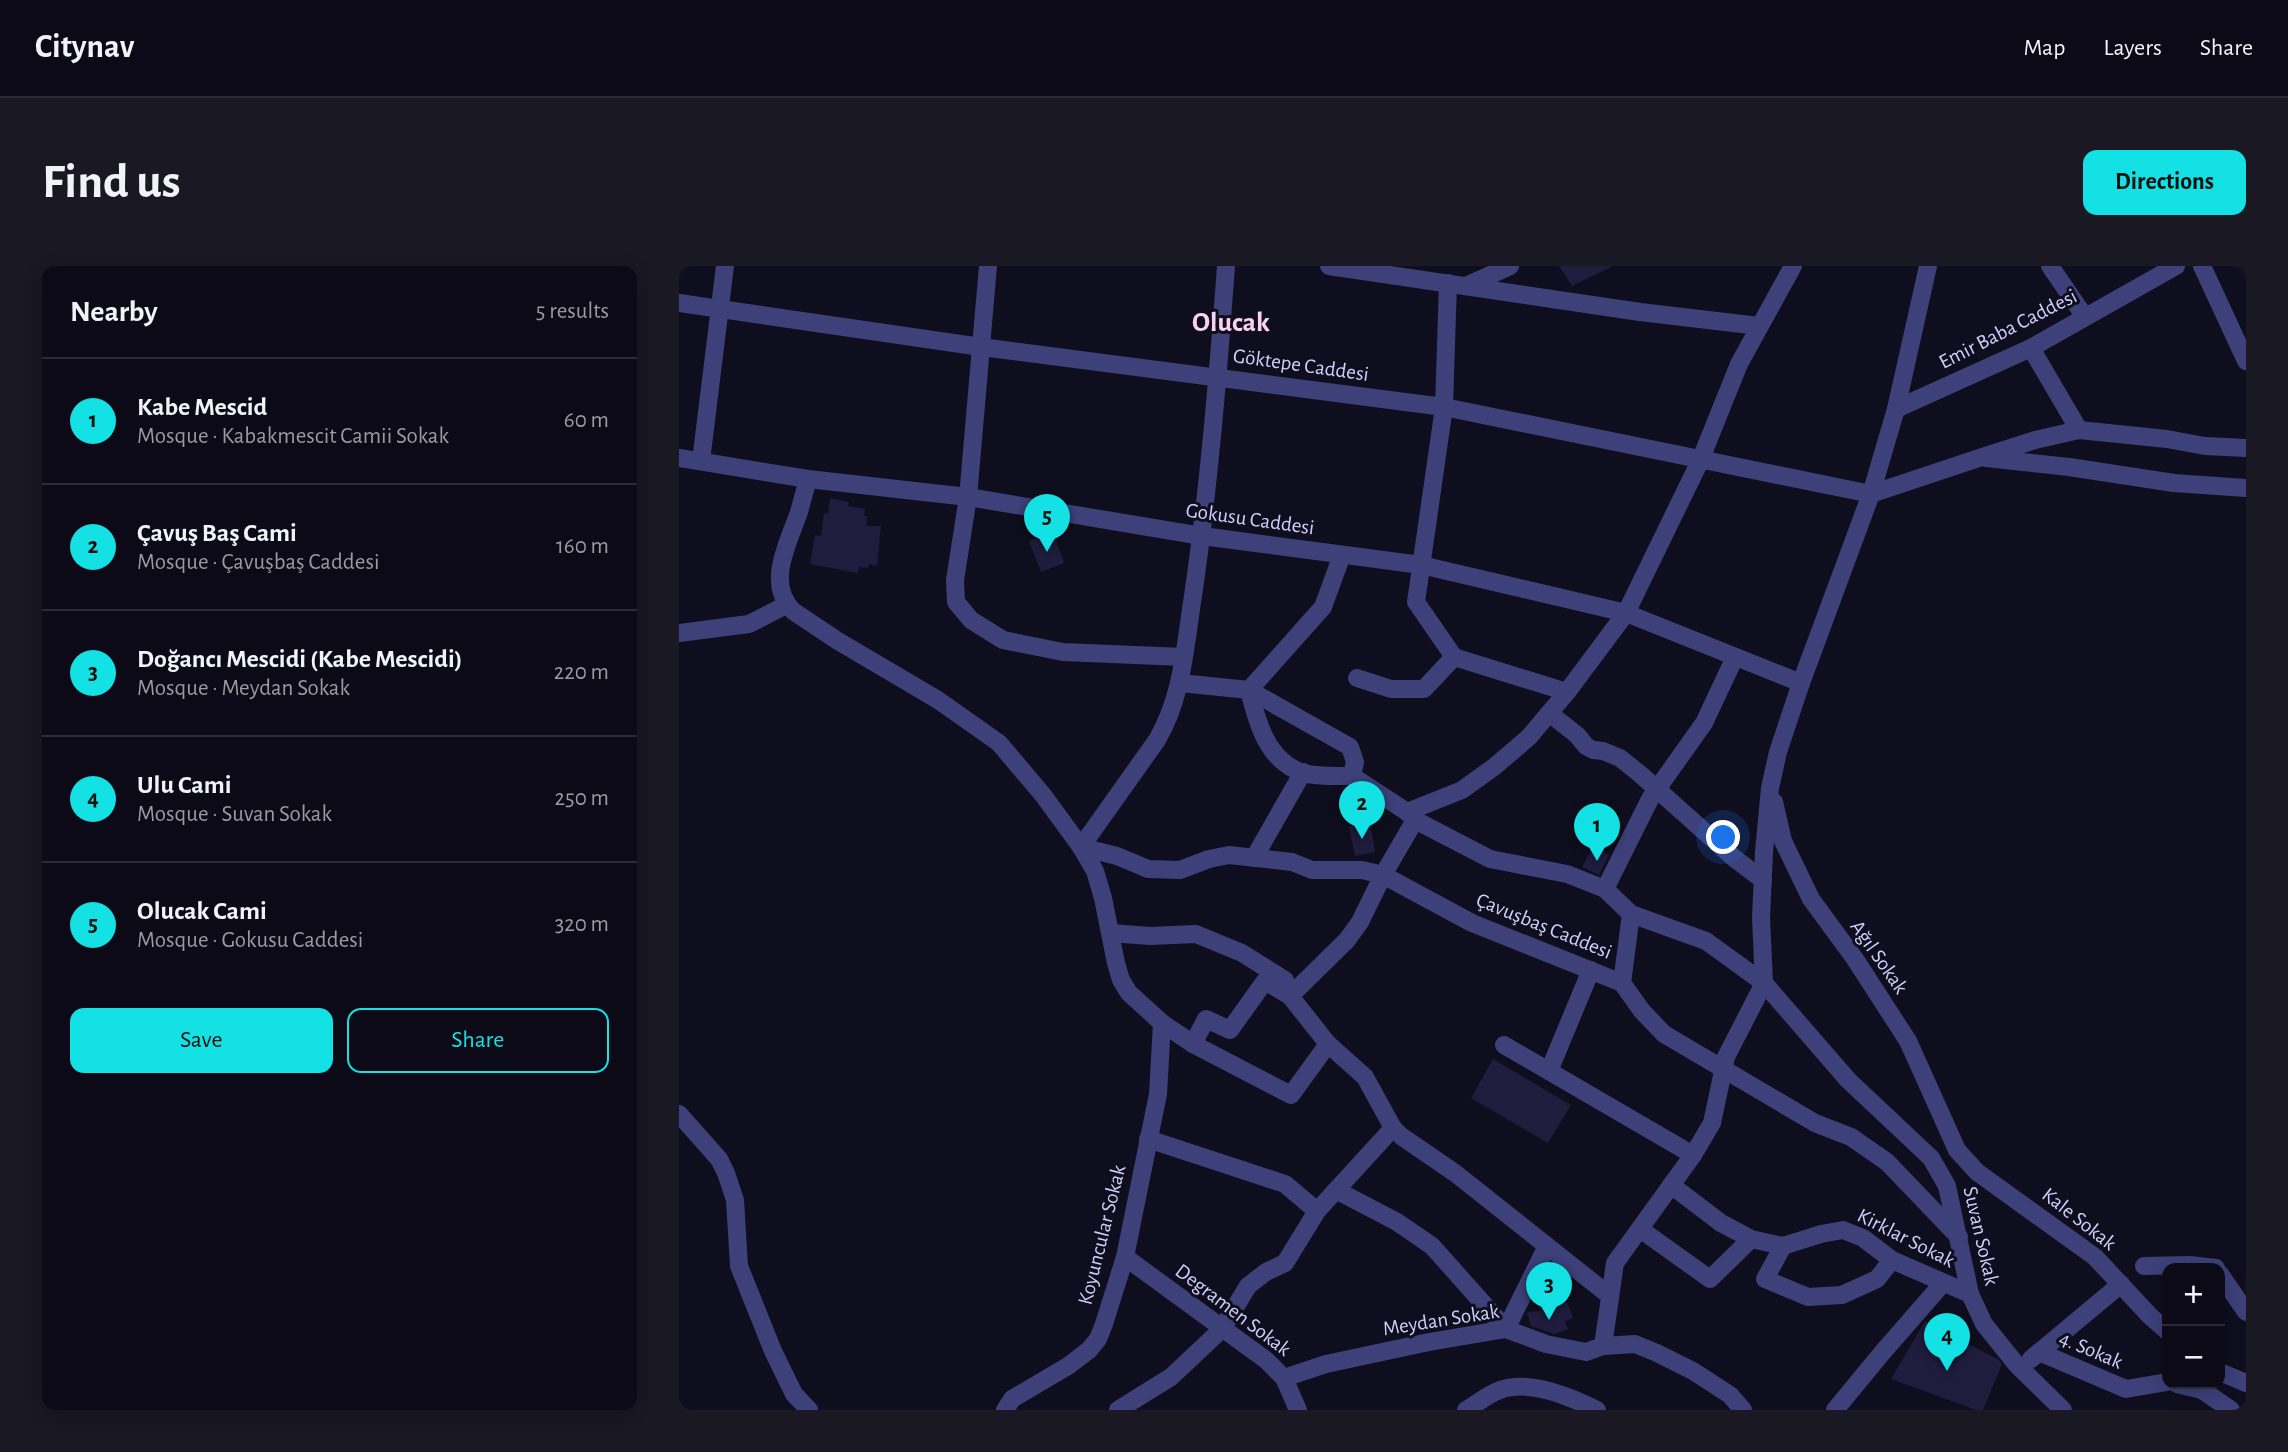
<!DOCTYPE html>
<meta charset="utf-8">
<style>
:root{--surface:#0b0a16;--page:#191823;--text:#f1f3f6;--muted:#9a9aa1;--line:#2b2b35;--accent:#13e1e3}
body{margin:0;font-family:"Alegreya Sans",sans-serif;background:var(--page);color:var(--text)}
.controls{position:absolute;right:21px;bottom:21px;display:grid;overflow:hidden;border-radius:14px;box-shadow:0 4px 18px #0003}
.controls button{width:63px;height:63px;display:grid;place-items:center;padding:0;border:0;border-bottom:2px solid var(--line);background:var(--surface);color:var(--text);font:35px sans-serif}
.you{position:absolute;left:1045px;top:572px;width:24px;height:24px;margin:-18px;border:5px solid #fff;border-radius:50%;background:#1a73e8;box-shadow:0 0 0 10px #1a73e833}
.badge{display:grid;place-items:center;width:46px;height:46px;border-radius:50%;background:var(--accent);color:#111;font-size:23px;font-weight:700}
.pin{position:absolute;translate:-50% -58px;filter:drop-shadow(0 2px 4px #0008)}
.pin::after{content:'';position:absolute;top:37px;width:24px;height:21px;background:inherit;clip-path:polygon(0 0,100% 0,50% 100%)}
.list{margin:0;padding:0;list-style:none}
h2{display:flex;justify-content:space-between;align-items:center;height:91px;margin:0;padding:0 28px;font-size:30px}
h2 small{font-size:23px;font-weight:400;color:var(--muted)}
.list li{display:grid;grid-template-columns:46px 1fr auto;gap:21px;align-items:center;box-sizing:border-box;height:126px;padding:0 28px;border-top:2px solid var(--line)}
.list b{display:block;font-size:26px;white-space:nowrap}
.list p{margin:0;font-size:23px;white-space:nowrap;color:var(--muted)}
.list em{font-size:23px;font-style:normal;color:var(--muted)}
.actions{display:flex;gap:14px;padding:21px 28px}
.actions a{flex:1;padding:16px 0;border:2px solid var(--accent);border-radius:14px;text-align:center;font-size:24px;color:var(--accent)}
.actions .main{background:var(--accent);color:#111}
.map{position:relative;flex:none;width:1567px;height:1144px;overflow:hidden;border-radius:14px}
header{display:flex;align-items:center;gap:42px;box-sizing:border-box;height:98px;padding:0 35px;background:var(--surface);border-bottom:2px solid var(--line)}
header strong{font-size:33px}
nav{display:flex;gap:38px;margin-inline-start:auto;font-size:24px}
.intro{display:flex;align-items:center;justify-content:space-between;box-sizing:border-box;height:168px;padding:0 42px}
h1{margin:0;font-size:49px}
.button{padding:18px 32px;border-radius:14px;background:var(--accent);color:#111;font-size:24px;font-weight:700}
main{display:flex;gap:42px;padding:0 42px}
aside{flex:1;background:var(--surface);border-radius:14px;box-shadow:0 4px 18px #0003}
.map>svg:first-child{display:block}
.building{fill:#201c3e}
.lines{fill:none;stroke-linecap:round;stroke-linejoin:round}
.minor{stroke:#3d4079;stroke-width:18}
.labels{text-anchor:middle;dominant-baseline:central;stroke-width:6;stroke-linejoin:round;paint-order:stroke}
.street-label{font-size:21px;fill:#d0cffb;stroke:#0f0e1e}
.district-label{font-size:28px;font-weight:bold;fill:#fbd1f0;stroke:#0f0e1e}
</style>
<header>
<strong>Citynav</strong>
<nav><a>Map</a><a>Layers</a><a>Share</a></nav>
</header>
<div class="intro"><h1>Find us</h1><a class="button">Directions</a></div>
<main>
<aside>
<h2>Nearby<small>5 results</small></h2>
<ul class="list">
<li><span class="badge">1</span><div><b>Kabe Mescid</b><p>Mosque · Kabakmescit Camii Sokak</p></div><em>60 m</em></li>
<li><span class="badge">2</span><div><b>Çavuş Baş Cami</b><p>Mosque · Çavuşbaş Caddesi</p></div><em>160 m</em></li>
<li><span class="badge">3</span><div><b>Doğancı Mescidi (Kabe Mescidi)</b><p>Mosque · Meydan Sokak</p></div><em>220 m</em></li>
<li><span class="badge">4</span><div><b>Ulu Cami</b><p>Mosque · Suvan Sokak</p></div><em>250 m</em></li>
<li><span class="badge">5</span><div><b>Olucak Cami</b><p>Mosque · Gokusu Caddesi</p></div><em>320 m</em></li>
</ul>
<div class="actions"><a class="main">Save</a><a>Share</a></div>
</aside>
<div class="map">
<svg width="1567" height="1144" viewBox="0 0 1567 1144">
<rect width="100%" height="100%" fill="#0f0e1e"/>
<g class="building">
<path d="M880 0H934L893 20Z"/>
<path d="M151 232 170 236 169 240 186 243 185 250H188L187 260H202L198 300 190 298 189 302 180 301 179 307 131 298 136 269 142 270 145 247 149 248Z"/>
<path d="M374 266 385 297 362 306 350 275Z"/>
<path d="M691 556 696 586 676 590 670 560Z"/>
<path d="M914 580 930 589 920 609 903 601Z"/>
<path d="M814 793 892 839 869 877 792 832Z"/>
<path d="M871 1036 879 1039 888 1036 894 1052 886 1055 889 1063 875 1068 852 1060 848 1046 860 1045Z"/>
<path d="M1246 1055 1320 1094 1323 1098 1304 1144H1297L1212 1113Z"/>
</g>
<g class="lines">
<g class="minor">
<path d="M309 0 289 231 276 314 277 336 292 354 324 374 384 386 504 391"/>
<path d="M547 0C539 110 530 220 514 330 506 379 504 430 478 474L402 581 438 590 469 603 501 604 530 593 550 589 613 596 633 604H683L704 609 793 657 943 717 963 745 985 768 1136 857 1172 871 1208 896 1280 971"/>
<path d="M650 0 961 46 1080 60"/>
<path d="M1371 0 1406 51"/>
<path d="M1523 0 1567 95"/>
<path d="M769 17 765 141 737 336 775 391 888 426"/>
<path d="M787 20 831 0"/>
<path d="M0 37 302 81 765 141 1192 228 1300 192 1356 174 1400 164 1488 173 1526 180 1567 182"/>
<path d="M1352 82 1400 164"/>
<path d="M1217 143 1352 82 1497 0"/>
<path d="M0 192 129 213 289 231 523 270 742 299 947 347 1122 417"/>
<path d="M1307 192 1390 201 1495 217 1567 222"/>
<path d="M22 195 46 0"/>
<path d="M129 213C126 224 123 235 120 246 110 276 86 317 114 345L159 375 259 434 320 477 364 529 402 581 416 605 424 632 437 697 442 714 450 727 483 757 514 778 612 829 649 778"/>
<path d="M663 289 644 341 570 424C578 456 588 495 624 507 639 511 658 510 673 510"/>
<path d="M0 367 70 358 107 339"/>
<path d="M678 412 712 423H745L775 391"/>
<path d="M501 417 570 424 671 481 676 496 673 510 728 546 736 554 811 593 888 608 926 623 952 648 1027 675 1085 717 1169 814 1252 892 1268 920 1291 1028 1305 1058 1337 1098 1384 1144"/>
<path d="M870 447 898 469 907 480 914 484 924 485 941 492 961 508 1055 592 1084 614"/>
<path d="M1095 536 1104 575 1132 633 1176 693 1229 775 1278 884 1298 906 1416 991 1471 1050 1488 1065"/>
<path d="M728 546 783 524 815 501 850 471 888 426 947 347 1021 195 1060 98 1114 0"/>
<path d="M575 592 624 506"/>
<path d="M926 623 971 533 1025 457 1056 391"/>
<path d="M432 667 471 670 517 668 563 687 606 714"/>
<path d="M943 717 952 648"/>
<path d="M611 730 649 778 686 811 714 862 722 870 776 907 931 1030"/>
<path d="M514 778 527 753 551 764 586 715 611 730 668 674 681 656 704 609 736 554"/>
<path d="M825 779 1014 889"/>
<path d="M870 805 912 704"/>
<path d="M0 848 40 893 47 907 56 934 60 1000 94 1085 115 1128 130 1144"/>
<path d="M469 873 606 918 638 945"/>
<path d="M992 919 1042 957 1072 973 1104 980 1142 968 1164 964 1184 972 1213 994 1291 1028"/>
<path d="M657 924 718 956 753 980 827 1063 868 980"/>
<path d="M961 963 1031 1013 1072 973"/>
<path d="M1104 980 1086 1013 1129 1031 1163 1029 1198 1013 1213 994"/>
<path d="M446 991 587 1094 605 1112 619 1144"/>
<path d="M1465 1000 1510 999 1537 1002"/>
<path d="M1541 1008 1567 1046"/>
<path d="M1360 1086 1447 1123 1488 1116"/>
<path d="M1352 1093 1442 1018"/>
<path d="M1541 1106 1567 1117"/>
<path d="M605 1112 647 1098 750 1076 827 1063 867 1078 907 1086 924 1080"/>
<path d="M1498 1118 1523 1124 1552 1144"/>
<path d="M326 1144 333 1133 389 1100 410 1084 419 1073 425 1058 446 991 479 828 483 757"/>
<path d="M439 1144 492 1111 543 1063 569 1020 587 1006 606 997 638 945 714 862"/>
<path d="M787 1144C798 1138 809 1128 821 1124 850 1113 892 1131 918 1144"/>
<path d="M1064 1144 1051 1129 1014 1105 978 1087 956 1078 924 1080 936 997 1014 889 1033 857 1047 791 1085 717 1082 652 1085 586 1091 522 1099 486 1122 417 1192 228 1217 143 1249 0"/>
<path d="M1156 1144 1203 1087 1264 1017"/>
</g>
</g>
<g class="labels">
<g class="street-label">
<text transform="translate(1329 63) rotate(-27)">Emir Baba Caddesi</text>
<text transform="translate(622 99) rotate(8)">Göktepe Caddesi</text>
<text transform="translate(571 253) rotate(8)">Gokusu Caddesi</text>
<text transform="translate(865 660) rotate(22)">Çavuşbaş Caddesi</text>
<text transform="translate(1200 691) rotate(55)">Ağıl Sokak</text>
<text transform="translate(1400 953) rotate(38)">Kale Sokak</text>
<text transform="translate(423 969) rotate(-76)">Koyuncular Sokak</text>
<text transform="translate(1302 970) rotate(77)">Suvan Sokak</text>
<text transform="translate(1227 972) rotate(27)">Kirklar Sokak</text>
<text transform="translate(554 1044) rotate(37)">Degramen Sokak</text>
<text transform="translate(762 1054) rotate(-9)">Meydan Sokak</text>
<text transform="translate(1412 1084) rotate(23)">4. Sokak</text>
</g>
<g class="district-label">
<text x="552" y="57">Olucak</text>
</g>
</g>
</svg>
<div class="controls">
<button>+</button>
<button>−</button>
</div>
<div class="you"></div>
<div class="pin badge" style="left:918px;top:595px">1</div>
<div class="pin badge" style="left:683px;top:573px">2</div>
<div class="pin badge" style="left:870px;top:1054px">3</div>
<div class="pin badge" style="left:1268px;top:1105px">4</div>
<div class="pin badge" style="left:368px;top:286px">5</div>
</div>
</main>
